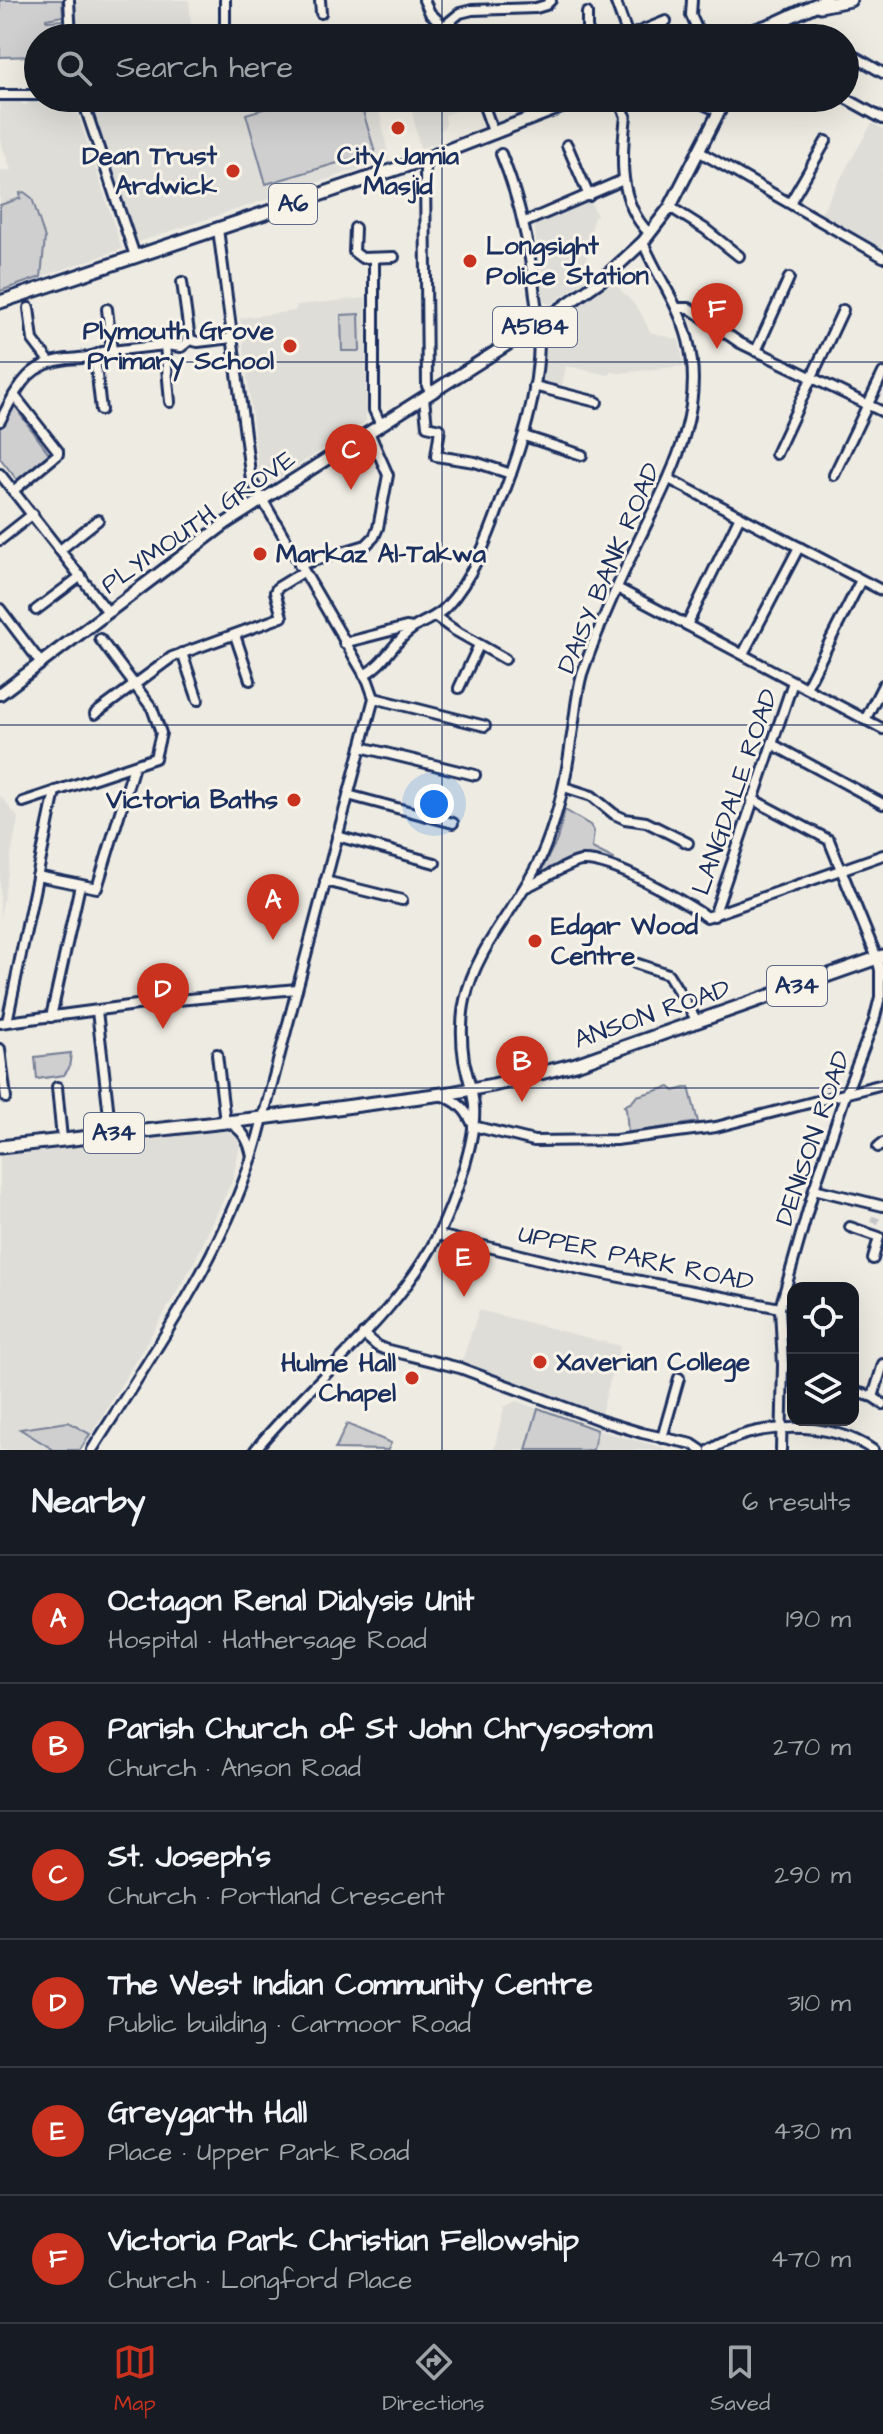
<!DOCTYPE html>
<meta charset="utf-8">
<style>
:root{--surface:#171b24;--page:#20242c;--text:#f1f3f6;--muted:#9ea1a6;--line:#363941;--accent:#c8321e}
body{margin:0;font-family:"Architects Daughter",sans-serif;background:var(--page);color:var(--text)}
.controls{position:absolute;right:24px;bottom:24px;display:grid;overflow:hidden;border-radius:16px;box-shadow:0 8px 32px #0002}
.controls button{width:72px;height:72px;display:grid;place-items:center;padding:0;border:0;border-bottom:2px solid var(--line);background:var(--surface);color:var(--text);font:40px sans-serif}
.you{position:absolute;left:434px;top:804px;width:28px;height:28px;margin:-20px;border:6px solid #fff;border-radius:50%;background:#1a73e8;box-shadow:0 0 0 12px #1a73e833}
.badge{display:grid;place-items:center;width:52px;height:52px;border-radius:50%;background:var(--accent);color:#fff;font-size:26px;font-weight:700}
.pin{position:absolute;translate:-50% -66px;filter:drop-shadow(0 2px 4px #0008)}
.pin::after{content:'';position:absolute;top:42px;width:28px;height:24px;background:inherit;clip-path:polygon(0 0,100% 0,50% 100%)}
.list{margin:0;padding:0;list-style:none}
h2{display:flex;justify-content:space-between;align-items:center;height:104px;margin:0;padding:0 32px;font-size:34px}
h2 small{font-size:26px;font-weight:400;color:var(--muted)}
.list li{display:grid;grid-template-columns:52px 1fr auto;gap:24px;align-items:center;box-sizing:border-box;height:128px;padding:0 32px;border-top:2px solid var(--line)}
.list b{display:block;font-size:30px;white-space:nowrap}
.list p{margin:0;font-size:26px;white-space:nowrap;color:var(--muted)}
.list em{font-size:26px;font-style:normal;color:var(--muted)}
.icon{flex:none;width:44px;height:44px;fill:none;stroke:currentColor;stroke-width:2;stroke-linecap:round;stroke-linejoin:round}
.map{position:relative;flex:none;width:883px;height:1450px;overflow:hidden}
.search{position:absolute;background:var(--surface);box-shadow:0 8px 32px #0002;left:24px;right:24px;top:24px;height:88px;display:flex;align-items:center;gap:20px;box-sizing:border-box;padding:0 28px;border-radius:44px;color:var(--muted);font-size:30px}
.sheet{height:872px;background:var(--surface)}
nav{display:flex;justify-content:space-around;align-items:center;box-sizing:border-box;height:112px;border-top:2px solid var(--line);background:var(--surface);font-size:22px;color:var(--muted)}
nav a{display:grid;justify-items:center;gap:4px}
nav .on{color:var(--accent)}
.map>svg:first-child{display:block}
.built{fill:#deddd8}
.green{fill:#cfcfcf;stroke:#757f96;stroke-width:2}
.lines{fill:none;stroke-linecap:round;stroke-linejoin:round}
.minor-tunnel{stroke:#c4c5c8;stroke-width:8;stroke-dasharray:8 4;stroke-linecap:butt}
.minor-casing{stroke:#1b2f5e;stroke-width:14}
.major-casing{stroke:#1b2f5e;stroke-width:16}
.highway-casing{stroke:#1b2f5e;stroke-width:17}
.minor{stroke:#f7f3e8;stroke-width:8}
.major{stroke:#f7f3e8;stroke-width:10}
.highway{stroke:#f7f3e8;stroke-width:11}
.grid{fill:none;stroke:#1b2f5e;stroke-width:2;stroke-opacity:0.55}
.poi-dot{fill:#c8321e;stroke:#f7f3e8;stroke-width:3}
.labels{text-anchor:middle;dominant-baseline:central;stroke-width:6;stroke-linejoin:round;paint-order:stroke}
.shield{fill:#f7f3e8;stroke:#5d6a87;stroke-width:2}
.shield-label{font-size:24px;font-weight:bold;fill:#1b2f5e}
.poi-label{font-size:26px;font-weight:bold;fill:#1b2f5e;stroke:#f7f3e8;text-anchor:end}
.street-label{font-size:26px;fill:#1b2f5e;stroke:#f7f3e8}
</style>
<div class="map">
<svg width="883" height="1450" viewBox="0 0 883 1450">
<rect width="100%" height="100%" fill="#eeebe2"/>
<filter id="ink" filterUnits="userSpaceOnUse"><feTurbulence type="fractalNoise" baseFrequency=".0125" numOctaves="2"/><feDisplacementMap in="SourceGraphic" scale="16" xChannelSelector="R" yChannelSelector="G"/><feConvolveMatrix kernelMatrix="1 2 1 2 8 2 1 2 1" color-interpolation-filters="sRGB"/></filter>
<g filter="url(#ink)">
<g class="built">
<path d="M75 0H189L192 38H76Z"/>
<path d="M59 98H72L74 103 122 249 0 291V171L11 170 0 140V99H21V104L27 105 28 99Z"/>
<path d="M96 98H377L389 159 138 242 94 113 99 107Z"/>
<path d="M409 98H457L461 109 445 115 446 124 439 133 440 142 420 148Z"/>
<path d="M872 123 883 129V250L821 213Z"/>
<path d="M590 200 597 216 594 217 587 255 585 280 550 305 544 301 534 224Z"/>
<path d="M613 281 640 311 650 332 679 340 684 366 620 373 611 372 609 375 566 366 562 386 542 382 547 329Z"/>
<path d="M366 298V421L274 481H264L259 474 240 318 295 311 297 305Z"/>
<path d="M0 795 18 818 0 918Z"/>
<path d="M227 1131 241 1140 233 1179 193 1265 82 1450H0V1156Z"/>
<path d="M479 1310 620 1346 601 1413 462 1361Z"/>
<path d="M516 1401 597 1430 671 1450H494L504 1407Z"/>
</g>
<g class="green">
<path d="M0 0H62L63 16 46 19 47 21 63 20 64 35H57V38H38V56L0 57Z"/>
<path d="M301 98H359L375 152 266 184 246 114Z"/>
<path d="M24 192 32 198 45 238 41 277 0 291V205L21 198 20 193Z"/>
<path d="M359 314 360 351H342L341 315Z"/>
<path d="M15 404 21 410 20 414 50 455 18 481 0 458V428Z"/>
<path d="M565 810 590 825 594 831 592 848 614 859 611 865C579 850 568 858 539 875L557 840Z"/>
<path d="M71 1053 69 1068 64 1075 37 1079 35 1057Z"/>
<path d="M669 1087 674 1091 689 1087 698 1122 628 1133 626 1108 624 1106 632 1102 637 1096Z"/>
<path d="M538 1408 597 1430 593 1450H526Z"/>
<path d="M68 1422 90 1434 80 1450H54L20 1429Z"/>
<path d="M347 1424 391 1443 388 1450 335 1449Z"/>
</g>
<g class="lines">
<path class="minor-tunnel" d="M874 1223 876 1217"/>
<defs>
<g id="minor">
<path d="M69 0 71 38"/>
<path d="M225 0V25"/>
<path d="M320 0 321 13"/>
<path d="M424 0 430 13 457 38"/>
<path d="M615 0 628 36"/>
<path d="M692 0 691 15 701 38"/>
<path d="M587 13V28L590 38"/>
<path d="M430 38 460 13 472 10 536 8 546 5 551 0"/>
<path d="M624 38 666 21"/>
<path d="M847 52 883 73"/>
<path d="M0 95H38"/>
<path d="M82 98 135 256"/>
<path d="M481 98 494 134"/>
<path d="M697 98 703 104 720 112"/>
<path d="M845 98 883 119"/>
<path d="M622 108 626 116C621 157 618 202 649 233"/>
<path d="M567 145 589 196"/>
<path d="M700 152 883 257"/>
<path d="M423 160 425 169 427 386 431 393"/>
<path d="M790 203 826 141"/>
<path d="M670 207 705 229 739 256"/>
<path d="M525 222 623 180"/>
<path d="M355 228 354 252 362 258 394 257"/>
<path d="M374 258V410L381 425"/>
<path d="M182 282 190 340"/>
<path d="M29 308 33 340 49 361"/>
<path d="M677 308H689L740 343 883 412"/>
<path d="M107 309 112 351"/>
<path d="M165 345 170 402"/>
<path d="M756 351 789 278"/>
<path d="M95 358 101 410"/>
<path d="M534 386 597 402"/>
<path d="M424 398 427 426 440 429 436 456 475 462 511 474"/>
<path d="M0 421C18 388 26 364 67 359 80 358 92 358 102 352L165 345 181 347 190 340 198 342 232 338"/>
<path d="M524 436 582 455"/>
<path d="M776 454 843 310"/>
<path d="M0 474 108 612"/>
<path d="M834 475 883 373"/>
<path d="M669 479 883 591"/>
<path d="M13 491 58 454V451L14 395"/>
<path d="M0 540 33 514"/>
<path d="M60 550 98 520"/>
<path d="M299 565 366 545 374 537 378 528 388 475 369 432"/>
<path d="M617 588 883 729"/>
<path d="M0 609 41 663"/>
<path d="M36 610 81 576"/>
<path d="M436 617 454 630 505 659"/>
<path d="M687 625 740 516"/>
<path d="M235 635 250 680"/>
<path d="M344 643 406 627 412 628"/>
<path d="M182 653 198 700"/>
<path d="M743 654 799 547"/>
<path d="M364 675C385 664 393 642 412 629 424 620 437 618 447 606 472 579 488 538 500 504 520 451 539 395 539 338 539 324 537 310 535 296 530 246 520 200 501 154"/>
<path d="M459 688 479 645"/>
<path d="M806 688 861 580"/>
<path d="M374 698 485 726"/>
<path d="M95 714 172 657 282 617 275 592 277 588 303 572"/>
<path d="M865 720 883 685"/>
<path d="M772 744 883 804"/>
<path d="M361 747 475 775"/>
<path d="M564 787 592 796 614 814 625 819 646 822 688 843"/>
<path d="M348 795 453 823"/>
<path d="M752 799 829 840 877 958 880 970V997L874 1021 845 1096 814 1189 780 1308 783 1365 781 1450"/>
<path d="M23 802 155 758 161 733 152 708 100 639"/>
<path d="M337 836 435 863"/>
<path d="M37 876 97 888 134 766"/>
<path d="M325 881 402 900"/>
<path d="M526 887C541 881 569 862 582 861 613 859 681 900 707 917L883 855"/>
<path d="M714 916 793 682"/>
<path d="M635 963 668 974 697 1021"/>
<path d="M97 1011 111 1133"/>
<path d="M51 1017 80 885"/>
<path d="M7 1022 55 791"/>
<path d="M0 1023 167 1001 297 989"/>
<path d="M0 1049 6 1098"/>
<path d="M217 1054 225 1122"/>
<path d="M57 1087 62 1139"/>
<path d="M440 1095C458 1101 466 1109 473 1125"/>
<path d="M228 1122C243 1130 249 1140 252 1157"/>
<path d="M473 1126 534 1141 616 1140 716 1127 883 1084"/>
<path d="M878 1147 883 1143"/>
<path d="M814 1189 883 1206"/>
<path d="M850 1227 879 1237 873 1259"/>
<path d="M438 1235 584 1270 780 1308"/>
<path d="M363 1334 377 1346 384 1349 460 1368 602 1421 642 1433 692 1444 701 1450"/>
<path d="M853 1391 873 1397 883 1404"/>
<path d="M873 1397 883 1364"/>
<path d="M662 1438 679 1378"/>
<path d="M92 1450C154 1351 227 1250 258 1137L374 698 368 681 251 480 218 229"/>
<path d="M255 1450C313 1379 397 1317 438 1235 453 1205 477 1140 474 1106 473 1091 467 1076 464 1060 461 1042 461 1018 465 1000 476 947 519 906 541 857 557 820 566 781 571 741 575 719 576 695 582 674 597 630 617 586 637 544 668 479 707 414 688 340 679 304 656 275 643 242"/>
<path d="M710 1450C756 1421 828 1420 873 1450"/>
</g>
<path id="major" d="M0 694 226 523 538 325 604 278 643 242 670 207 726 98"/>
<g id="highway">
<path d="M820 6 850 0"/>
<path d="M733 38 776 23 826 0"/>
<path d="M0 302 423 160 583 98"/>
<path d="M0 1147 262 1118 450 1093 493 1085 576 1064 883 956"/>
</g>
</defs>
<use href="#minor" class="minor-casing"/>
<use href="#major" class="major-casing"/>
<use href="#highway" class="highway-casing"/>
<use href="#minor" class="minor"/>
<use href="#major" class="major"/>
<use href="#highway" class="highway"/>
</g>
</g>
<path class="grid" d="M442 0V38M442 98V1450M0 362H883M0 725H883M0 1088H883"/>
<g class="poi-dot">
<circle cx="398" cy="128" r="8"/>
<circle cx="233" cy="171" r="8"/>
<circle cx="470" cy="261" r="8"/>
<circle cx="290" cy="346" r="8"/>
<circle cx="260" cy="554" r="8"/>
<circle cx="294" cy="800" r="8"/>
<circle cx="535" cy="941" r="8"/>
<circle cx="540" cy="1362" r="8"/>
<circle cx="412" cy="1378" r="8"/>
</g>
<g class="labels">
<g class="shield">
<rect x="269" y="184" width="48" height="40" rx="6"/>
<rect x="493" y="307" width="84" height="40" rx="6"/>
<rect x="767" y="966" width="60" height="40" rx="6"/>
<rect x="84" y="1113" width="60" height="40" rx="6"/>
</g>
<g class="shield-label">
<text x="293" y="204">A6</text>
<text x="535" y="327">A5184</text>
<text x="797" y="986">A34</text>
<text x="114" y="1133">A34</text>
</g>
<g class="poi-label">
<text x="217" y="156">Dean Trust<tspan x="217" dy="30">Ardwick</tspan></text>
<text x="398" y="156" text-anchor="middle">City Jamia<tspan x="398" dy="30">Masjid</tspan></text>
<text x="486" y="246" text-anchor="start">Longsight<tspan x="486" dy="30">Police Station</tspan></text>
<text x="274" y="331">Plymouth Grove<tspan x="274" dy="30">Primary School</tspan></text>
<text x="276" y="554" text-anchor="start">Markaz Al-Takwa</text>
<text x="278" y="800">Victoria Baths</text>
<text x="551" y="926" text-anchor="start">Edgar Wood<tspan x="551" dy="30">Centre</tspan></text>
<text x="556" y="1362" text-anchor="start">Xaverian College</text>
<text x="396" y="1363">Hulme Hall<tspan x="396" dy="30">Chapel</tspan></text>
</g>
<g class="street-label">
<text transform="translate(198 522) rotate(-35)">PLYMOUTH GROVE</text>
<text transform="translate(609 568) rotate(-67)">DAISY BANK ROAD</text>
<text transform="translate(735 792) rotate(-71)">LANGDALE ROAD</text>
<text transform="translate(652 1014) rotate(-19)">ANSON ROAD</text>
<text transform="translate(813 1138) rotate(-71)">DENISON ROAD</text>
<text transform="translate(636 1258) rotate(12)">UPPER PARK ROAD</text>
</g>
</g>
</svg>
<div class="controls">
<button><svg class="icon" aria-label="locate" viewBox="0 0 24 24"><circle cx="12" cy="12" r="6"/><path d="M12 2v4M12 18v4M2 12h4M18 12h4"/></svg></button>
<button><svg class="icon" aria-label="layers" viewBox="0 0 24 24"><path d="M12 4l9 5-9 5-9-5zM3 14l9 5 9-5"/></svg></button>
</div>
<div class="you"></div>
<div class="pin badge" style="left:273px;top:940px">A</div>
<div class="pin badge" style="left:522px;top:1102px">B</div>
<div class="pin badge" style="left:351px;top:490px">C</div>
<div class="pin badge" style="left:163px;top:1029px">D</div>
<div class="pin badge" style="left:464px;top:1297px">E</div>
<div class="pin badge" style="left:717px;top:349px">F</div>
<div class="search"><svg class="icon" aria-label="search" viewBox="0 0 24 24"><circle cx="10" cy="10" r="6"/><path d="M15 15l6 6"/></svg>Search here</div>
</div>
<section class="sheet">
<h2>Nearby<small>6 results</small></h2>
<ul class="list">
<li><span class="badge">A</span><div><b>Octagon Renal Dialysis Unit</b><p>Hospital · Hathersage Road</p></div><em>190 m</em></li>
<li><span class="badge">B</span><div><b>Parish Church of St John Chrysostom</b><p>Church · Anson Road</p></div><em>270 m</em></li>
<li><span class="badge">C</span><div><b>St. Joseph's</b><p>Church · Portland Crescent</p></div><em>290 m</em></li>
<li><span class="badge">D</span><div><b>The West Indian Community Centre</b><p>Public building · Carmoor Road</p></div><em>310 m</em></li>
<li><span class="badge">E</span><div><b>Greygarth Hall</b><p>Place · Upper Park Road</p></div><em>430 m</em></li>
<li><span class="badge">F</span><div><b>Victoria Park Christian Fellowship</b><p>Church · Longford Place</p></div><em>470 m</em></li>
</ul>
</section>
<nav>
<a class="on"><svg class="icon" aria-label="map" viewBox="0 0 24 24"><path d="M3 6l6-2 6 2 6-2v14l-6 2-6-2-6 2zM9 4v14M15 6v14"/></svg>Map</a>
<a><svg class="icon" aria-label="directions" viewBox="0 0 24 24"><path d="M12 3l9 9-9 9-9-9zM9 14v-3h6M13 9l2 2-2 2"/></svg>Directions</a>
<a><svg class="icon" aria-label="saved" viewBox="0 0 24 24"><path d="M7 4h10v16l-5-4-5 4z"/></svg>Saved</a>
</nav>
